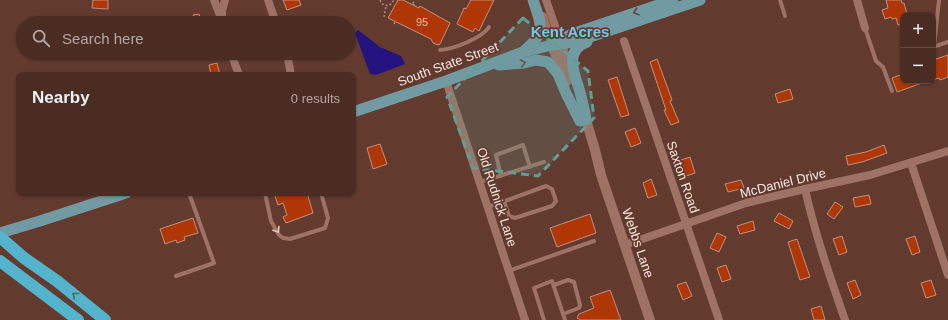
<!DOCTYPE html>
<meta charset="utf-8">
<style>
:root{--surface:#4a2c22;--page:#54382f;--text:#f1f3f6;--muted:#b2a7a5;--line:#614840}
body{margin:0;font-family:Arial,sans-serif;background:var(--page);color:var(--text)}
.controls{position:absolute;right:12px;top:12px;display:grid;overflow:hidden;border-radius:8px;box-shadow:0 1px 3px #0004}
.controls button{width:36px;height:36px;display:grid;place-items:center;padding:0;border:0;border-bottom:1px solid var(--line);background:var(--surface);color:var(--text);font:20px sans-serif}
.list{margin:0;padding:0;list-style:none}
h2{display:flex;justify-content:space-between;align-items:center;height:52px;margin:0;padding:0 16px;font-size:17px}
h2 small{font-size:13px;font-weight:400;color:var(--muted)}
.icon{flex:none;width:22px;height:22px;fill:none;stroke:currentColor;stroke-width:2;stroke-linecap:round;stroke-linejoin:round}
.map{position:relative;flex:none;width:948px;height:320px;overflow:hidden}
.search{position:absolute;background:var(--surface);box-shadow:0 1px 3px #0004;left:16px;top:16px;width:340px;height:44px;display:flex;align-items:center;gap:10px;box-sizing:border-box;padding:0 14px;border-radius:22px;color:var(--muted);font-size:15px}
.panel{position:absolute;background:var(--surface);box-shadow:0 1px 3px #0004;left:16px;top:72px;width:340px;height:124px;border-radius:8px}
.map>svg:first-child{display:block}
.water{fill:#24137e}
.building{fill:#af3605;stroke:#bf9183}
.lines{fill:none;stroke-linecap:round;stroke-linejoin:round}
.path{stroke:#aa8c82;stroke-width:1.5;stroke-dasharray:2 2;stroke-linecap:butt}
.service{stroke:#9e7265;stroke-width:4}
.minor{stroke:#9e7265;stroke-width:8}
.tertiary{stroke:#9e7265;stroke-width:10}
.primary{stroke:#729aa3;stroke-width:11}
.motorway{stroke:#55b4cd;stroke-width:12}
.oneway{stroke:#644840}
.oneway2{stroke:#e4cac2}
.oneway3{stroke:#5e5f5e}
.marked{fill:#629e96;fill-opacity:0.2;stroke:#629e96;stroke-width:3;stroke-dasharray:8 5;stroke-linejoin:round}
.labels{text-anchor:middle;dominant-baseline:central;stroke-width:3.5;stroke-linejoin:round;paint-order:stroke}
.number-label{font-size:11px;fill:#e9bcaa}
.street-label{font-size:13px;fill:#fce8e1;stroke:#623a2e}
.quarter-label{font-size:15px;font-weight:bold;fill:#6bcee9;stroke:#623a2e}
</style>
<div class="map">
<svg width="948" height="320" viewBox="0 0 948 320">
<rect width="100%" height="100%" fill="#623a2e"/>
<path class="water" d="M358 30 380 47 401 56 405 64 376 75 370 74 355 33Z"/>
<g class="building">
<path d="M93 0H108V9L92 8Z"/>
<path d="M283 0H299L301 5 287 10Z"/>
<path d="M398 0H403L419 8 420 6 450 23 440 44 438 45 433 43 431 39 388 18Z"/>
<path d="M471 0H494L479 31 475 28 473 32 457 24 464 8 466 9Z"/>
<path d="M886 0H901L902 3H904L907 14 903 15V24L898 25 896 18 892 19 891 17 885 19 882 10 888 8Z"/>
<path d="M199 14 202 23H183V21L194 18 193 15Z"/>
<path d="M948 55V77L940 80 939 78 933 80V60Z"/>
<path d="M657 59 672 100 670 101 679 122 671 125 664 110H666L650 62Z"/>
<path d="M217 63 220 75H211L209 65Z"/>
<path d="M903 74V81L925 82 897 92 892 78Z"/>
<path d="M617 77 629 115 621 117 608 80Z"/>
<path d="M790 89 793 99 778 103 775 94Z"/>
<path d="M635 128 641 143 631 147 625 132Z"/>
<path d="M380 144 387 164 373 169 367 148Z"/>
<path d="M884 145 887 153 862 162 848 165 846 156 866 152Z"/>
<path d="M690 157 695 173 686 176 681 160Z"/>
<path d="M651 179 657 195 648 198 643 183Z"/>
<path d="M741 180 744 188 728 192 725 184Z"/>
<path d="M274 193H307L313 213 286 223 283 217 287 215 283 203 278 205Z"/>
<path d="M869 195 871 204 855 207 853 198Z"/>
<path d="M835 202 843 207 834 219 827 214Z"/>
<path d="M779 213 793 221 789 229 774 221Z"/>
<path d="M590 214 596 233 557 247 550 228Z"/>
<path d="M193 218 198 233 184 237 185 240 177 243 176 240 165 244 160 229Z"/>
<path d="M753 221 755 230 740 234 737 226Z"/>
<path d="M717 233 726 237 719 252 710 248Z"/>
<path d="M842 236 847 252 839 255 833 239Z"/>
<path d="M915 236 920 252 912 255 906 239Z"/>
<path d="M797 239 810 277 800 280 788 242Z"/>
<path d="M726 265 731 279 722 282 717 268Z"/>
<path d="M855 280 861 295 853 299 847 283Z"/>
<path d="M931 280 936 295 926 298 921 283Z"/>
<path d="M686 282 692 296 683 300 677 285Z"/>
<path d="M610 290 621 320H580L577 318 579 314 594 308 590 297Z"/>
<path d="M821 306 825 320H814L811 309Z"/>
</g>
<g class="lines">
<g class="path">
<path d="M380 0C382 5 386 7 391 4L394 0"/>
<path d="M414 2 412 4 416 6"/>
<path d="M384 17 386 6"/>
<path d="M394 24 395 22"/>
</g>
<g class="service">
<path d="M780 0 785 16"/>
<path d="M865 28 876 61 883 67 892 91"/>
<path d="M933 47 948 42"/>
<path d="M934 47 939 0"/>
<path d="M440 50C454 49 482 38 489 27"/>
<path d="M501 176 496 155 523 145 530 167"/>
<path d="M480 182 544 162"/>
<path d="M265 193 271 221 279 235 283 238 290 239 325 228 328 218 321 193"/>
<path d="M488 207 546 186 552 189 556 201 552 206 515 218 509 216 504 201"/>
<path d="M508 271 594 241"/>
<path d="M176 276 214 263 189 193"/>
<path d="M554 285 568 280 574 282 580 305 579 308 563 314"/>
<path d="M544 320 534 288 552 281 565 320"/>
</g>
<g class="minor">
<path d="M214 0 221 18"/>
<path d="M268 0 276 23"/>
<path d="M546 0 560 40"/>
<path d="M857 0 865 28"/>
<path d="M543 16 552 45"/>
<path d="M222 23V11L225 0"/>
<path d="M624 41 719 320"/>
<path d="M231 53 239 75"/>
<path d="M287 53 291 75"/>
<path d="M446 81 525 320"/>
<path d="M911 163 948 275"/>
<path d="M805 189C815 234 830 277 845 320"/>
<path d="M625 245 746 203 805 189 870 175 948 151"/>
</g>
<g class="tertiary">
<path d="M560 40 572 79"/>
<path d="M552 45 566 82"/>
<path d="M584 113 595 150 601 175 650 320"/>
</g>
<g class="primary">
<path d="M558 41 572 34 673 0"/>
<path d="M525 50C547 32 541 24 533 0"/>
<path d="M499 65 524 63 536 60 548 62 558 74 566 93 580 121"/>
<path d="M353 112 446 81 523 52 552 45 575 42 700 0"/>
<path d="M586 120C585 112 583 104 581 96 577 78 561 52 587 42"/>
<path d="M0 233 40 221 126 193"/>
</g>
<g class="motorway">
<path d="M0 237 24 258 57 281 105 320"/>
<path d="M0 261 78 320"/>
</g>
</g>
<defs><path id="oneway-chevron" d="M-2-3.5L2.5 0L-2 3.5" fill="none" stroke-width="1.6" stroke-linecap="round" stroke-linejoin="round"/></defs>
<g class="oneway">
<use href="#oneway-chevron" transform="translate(636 12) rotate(162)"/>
<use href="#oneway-chevron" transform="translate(523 63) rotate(-11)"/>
</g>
<use class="oneway2" href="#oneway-chevron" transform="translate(277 230) rotate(58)"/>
<use class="oneway3" href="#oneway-chevron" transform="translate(75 295) rotate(-141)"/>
<path class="marked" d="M523 18 588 71 594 118 538 176 473 168 447 97Z"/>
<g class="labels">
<g class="number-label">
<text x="422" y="22">95</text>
</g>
<g class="street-label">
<text transform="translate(448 64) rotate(-20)">South State Street</text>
<text transform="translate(683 177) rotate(71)">Saxton Road</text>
<text transform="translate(783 183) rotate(-14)">McDaniel Drive</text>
<text transform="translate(497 197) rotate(72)">Old Rudnick Lane</text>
<text transform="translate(638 243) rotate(71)">Webbs Lane</text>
</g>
<g class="quarter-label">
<text x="570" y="31">Kent Acres</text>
</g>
</g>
</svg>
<div class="controls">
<button>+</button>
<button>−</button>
</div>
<div class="search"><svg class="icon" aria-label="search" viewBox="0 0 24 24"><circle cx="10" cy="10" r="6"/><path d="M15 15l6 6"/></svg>Search here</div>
<section class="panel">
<h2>Nearby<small>0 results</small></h2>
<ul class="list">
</ul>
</section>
</div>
